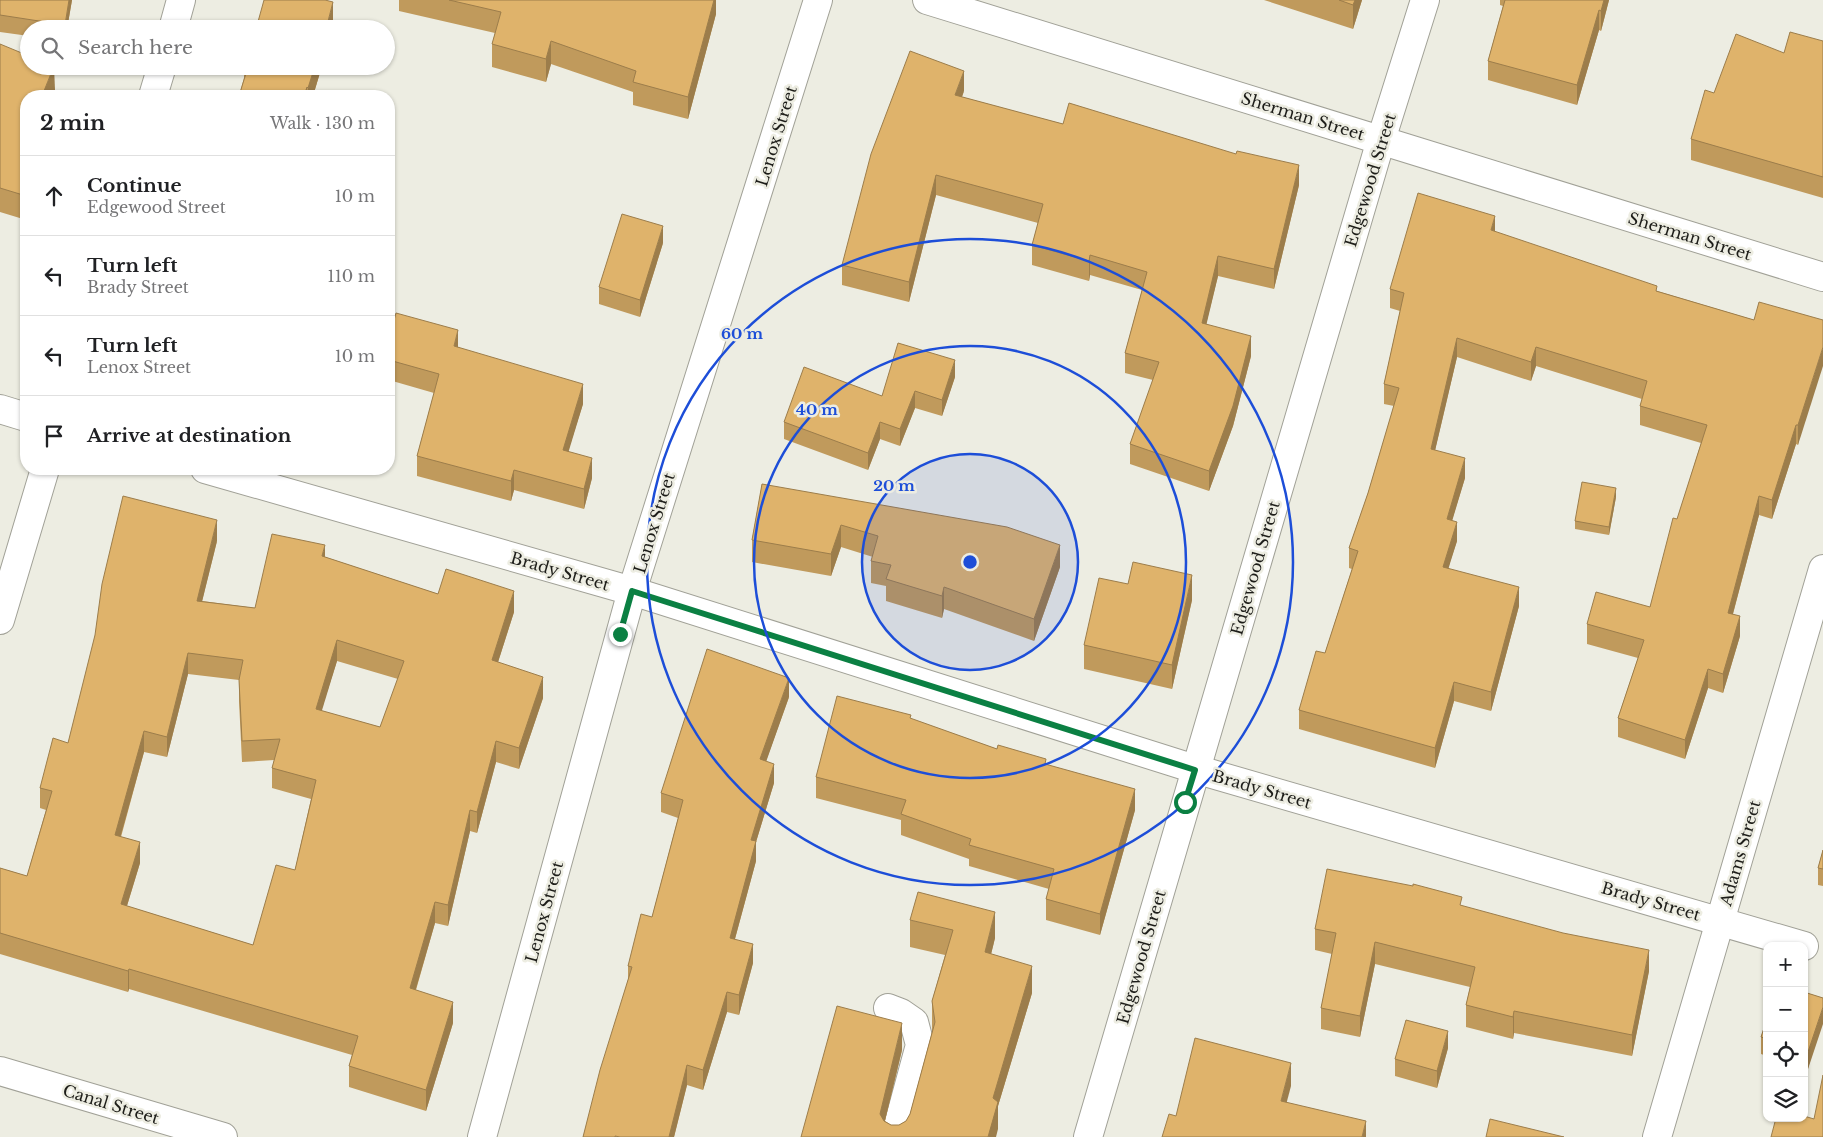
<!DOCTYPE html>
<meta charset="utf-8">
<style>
:root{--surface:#fff;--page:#f2f2f2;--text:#202124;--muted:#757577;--line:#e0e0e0}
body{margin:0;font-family:"Libre Baskerville",serif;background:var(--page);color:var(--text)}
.controls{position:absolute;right:15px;bottom:15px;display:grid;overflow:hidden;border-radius:10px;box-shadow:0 1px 4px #0004}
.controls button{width:45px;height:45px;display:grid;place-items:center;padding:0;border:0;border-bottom:1px solid var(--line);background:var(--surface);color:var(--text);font:25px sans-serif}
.stop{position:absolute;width:15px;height:15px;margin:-11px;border:4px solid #0b8043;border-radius:50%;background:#fff}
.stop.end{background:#0b8043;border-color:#fff;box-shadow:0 1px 5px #0008}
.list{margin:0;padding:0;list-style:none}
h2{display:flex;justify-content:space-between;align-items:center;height:65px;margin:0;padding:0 20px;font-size:21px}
h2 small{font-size:16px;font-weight:400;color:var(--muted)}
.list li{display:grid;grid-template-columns:32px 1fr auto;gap:15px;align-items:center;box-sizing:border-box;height:80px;padding:0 20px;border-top:1px solid var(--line)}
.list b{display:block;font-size:19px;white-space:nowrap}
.list p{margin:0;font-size:16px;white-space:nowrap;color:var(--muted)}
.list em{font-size:16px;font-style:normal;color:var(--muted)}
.icon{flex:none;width:28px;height:28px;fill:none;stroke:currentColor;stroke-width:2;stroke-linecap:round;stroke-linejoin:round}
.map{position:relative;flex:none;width:1823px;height:1137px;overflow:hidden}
.search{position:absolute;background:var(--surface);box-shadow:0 1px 4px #0004;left:20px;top:20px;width:375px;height:55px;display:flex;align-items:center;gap:12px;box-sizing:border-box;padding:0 18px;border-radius:28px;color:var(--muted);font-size:19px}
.panel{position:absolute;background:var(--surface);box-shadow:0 1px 4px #0004;left:20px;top:90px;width:375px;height:385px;border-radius:20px}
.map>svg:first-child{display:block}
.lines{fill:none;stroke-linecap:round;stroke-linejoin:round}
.minor-casing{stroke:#a1a197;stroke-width:30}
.minor{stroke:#fff;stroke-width:28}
.wall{fill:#c09a5c;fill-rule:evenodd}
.shaded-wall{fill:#9c7d4b}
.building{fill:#dfb36b;stroke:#9c7d4b;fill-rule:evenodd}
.route{stroke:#0b8043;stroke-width:6}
.ring{fill:none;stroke:#1d4ed8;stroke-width:2.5}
.labels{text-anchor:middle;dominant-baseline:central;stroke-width:5;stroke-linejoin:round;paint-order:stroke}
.street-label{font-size:16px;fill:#1d1d19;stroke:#edede2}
.centre{fill:#1d4ed8;stroke:#edede2;stroke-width:2.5}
.ring-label{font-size:15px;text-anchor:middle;font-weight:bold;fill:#1d4ed8;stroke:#edede2;stroke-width:5;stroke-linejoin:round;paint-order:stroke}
</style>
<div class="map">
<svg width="1823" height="1137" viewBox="0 0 1823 1137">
<rect width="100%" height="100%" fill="#edede2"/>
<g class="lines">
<defs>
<g id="minor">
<path d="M927 0 1823 277"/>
<path d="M173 29 181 0"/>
<path d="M153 96 162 66"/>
<path d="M0 409 26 417"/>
<path d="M205 469 632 591 1195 769 1804 946"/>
<path d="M0 620 45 469"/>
<path d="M888 1008 901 1013 914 1022 920 1045 895 1137"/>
<path d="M0 1071 223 1137"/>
<path d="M482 1137 632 591 818 0"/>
<path d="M1088 1137 1381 140 1425 0"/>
<path d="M1657 1137 1823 569"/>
</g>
</defs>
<use href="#minor" class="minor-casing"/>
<use href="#minor" class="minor"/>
</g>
<g class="wall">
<path d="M0 0H72L67 29H29V36L0 32Z"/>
<path d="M399 0H716V14L688 119 633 105V92L551 64 546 82 492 67V44L495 33 399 11Z"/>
<path d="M1264 0H1362L1353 29Z"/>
<path d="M1500 0H1609L1601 31 1599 30 1577 105 1488 80V61L1503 6 1500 5Z"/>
<path d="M1823 41V198L1691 160V139L1784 53Z"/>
<path d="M0 44 55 90 26 96V207L23 219 0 212Z"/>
<path d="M245 66H322L313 96H239L244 78V69Z"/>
<path d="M964 91 962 97 1063 124 1299 185 1274 289 1218 276 1206 324 1251 356 1233 426 1209 491 1130 464V444L1153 380 1125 373V353L1142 290 1090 275 1089 281 1032 265V245L1038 223 936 195 909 302 842 285V265Z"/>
<path d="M1495 232 1657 291 1754 320H1823L1798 445 1796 444 1772 519 1759 515 1733 614 1740 636 1723 693 1708 688 1685 759 1618 737V718L1638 658 1587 644V624L1650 607 1701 443 1640 425V406L1642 399 1536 366 1531 381 1457 357 1435 450 1465 478 1452 520 1457 541 1448 568 1519 606 1491 711 1454 701 1435 768 1299 729V710L1325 653 1352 569 1349 568V548L1368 493 1394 406 1384 404V384L1400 311 1390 308V289Z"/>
<path d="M663 243 640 317 599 304V287Z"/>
<path d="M389 338 458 347 583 404 568 451 592 478 584 509 514 490 511 501 417 476V456L434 393 389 380Z"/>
<path d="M955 377 942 416 915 408 900 446 880 439 868 470 784 439V422Z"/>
<path d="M762 484 1060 567 1034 641 944 609 942 618 886 601V586L871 583V561L873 557 841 547 831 576 752 562V540Z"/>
<path d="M1616 497 1609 535 1575 529V521Z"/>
<path d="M217 541 202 601 255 608 325 557 438 594 514 612 498 662 543 698 519 769 496 762 477 833 470 831 448 926 435 923 416 990 453 1023 426 1111 349 1087V1066L352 1055 129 989 128 992 0 954V868L27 876 46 810 40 808V788L68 743ZM337 661 398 679 380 727 321 711ZM188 674 239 680V701L242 762 274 760 272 768V788L311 799 295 870 253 945 127 906 140 863 121 837 144 752 167 757Z"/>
<path d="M1128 584 1192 600 1172 689 1084 669V645Z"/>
<path d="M789 697 766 761 774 783 756 842V861L735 939 753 963 739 1015 727 1012 703 1090 687 1085 674 1137H583L628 980V966L652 917 678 818 661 812V793Z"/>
<path d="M911 719 997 749 1046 764 1135 810 1100 935 1046 920V899L1049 889 969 866V859L901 835V820L816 798V777Z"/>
<path d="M1823 850V886L1818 885V868Z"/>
<path d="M1462 906 1649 971 1632 1056 1514 1033 1513 1039 1466 1027V1005L1470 987 1375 964 1360 1037 1321 1029V1008L1332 954 1315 950V929Z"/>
<path d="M910 920 995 938 991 954 1032 993 998 1106V1129L801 1137 902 1050 885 1121 891 1125H899L906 1121 910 1114 932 1032V1001L945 955 910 947Z"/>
<path d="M1804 992 1823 998 1808 1069 1804 1068Z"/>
<path d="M1767 1019V1056L1761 1054V1037Z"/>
<path d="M1448 1048 1437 1088 1395 1076V1059Z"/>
</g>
<g class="shaded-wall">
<path d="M69 0H72L67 29H65Z"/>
<path d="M714 0H716V14L688 119V97Z"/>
<path d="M1355 0H1362L1353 29V5Z"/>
<path d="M1604 0H1609L1601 31V11Z"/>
<path d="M333 2V29H326Z"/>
<path d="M1599 10V30L1577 105V85Z"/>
<path d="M551 41V64L546 82V59Z"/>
<path d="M54 66 55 90 52 96H42Z"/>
<path d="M315 66H322L313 96H308V88Z"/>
<path d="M964 71V91L955 115V95Z"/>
<path d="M307 87V96H304Z"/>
<path d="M1299 165V185L1274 289V269Z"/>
<path d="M936 175V195L909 302V282Z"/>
<path d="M26 182V207L23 219V195Z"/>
<path d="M1495 216V235L1491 230Z"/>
<path d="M663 226V243L640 317V300Z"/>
<path d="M1090 255V275L1089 281V261Z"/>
<path d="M1218 256V276L1202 343V323Z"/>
<path d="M458 330V350L454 346Z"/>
<path d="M1251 336V356L1233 426 1209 491V471Z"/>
<path d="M1457 338V357L1431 468V449Z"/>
<path d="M1536 347V366L1531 381V362Z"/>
<path d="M1823 347V366L1798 445V425Z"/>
<path d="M955 360V377L942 416V400Z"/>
<path d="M583 384V404L563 470V450Z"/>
<path d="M915 391V408L900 446V429Z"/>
<path d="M880 422V439L868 470V453Z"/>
<path d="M1796 425V444L1772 519V500Z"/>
<path d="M592 458V478L584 509V489Z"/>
<path d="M1465 458V478L1447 538V519Z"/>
<path d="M514 470V490L511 501V481Z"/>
<path d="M1616 488V497L1609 535V527Z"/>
<path d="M1759 496V515L1728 632V613Z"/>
<path d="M217 520V541L197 622V601Z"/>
<path d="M1457 522V541L1443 586V567Z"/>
<path d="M841 525V547L831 576V554Z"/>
<path d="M325 545V566L322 556Z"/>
<path d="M1060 545V567L1034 641V619Z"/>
<path d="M1192 575V600L1172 689V665Z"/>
<path d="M944 587V609L942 618V596Z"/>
<path d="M1519 587V606L1491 711V692Z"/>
<path d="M514 591V612L492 681V660Z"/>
<path d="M1740 616V636L1723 693V674Z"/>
<path d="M337 640V661L316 730V709Z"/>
<path d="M188 653V674L167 757V737Z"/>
<path d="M1708 669V688L1685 759V740Z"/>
<path d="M543 677V698L519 769V748Z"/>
<path d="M789 678V697L760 779V759Z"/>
<path d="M1454 682V701L1435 768V748Z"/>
<path d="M144 731V752L115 856V835Z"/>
<path d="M496 741V762L477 833V812Z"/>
<path d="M774 764V783L756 842V861L730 957V938L751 840Z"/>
<path d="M1135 789V810L1100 935V914Z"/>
<path d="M470 810V831L448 926V905Z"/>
<path d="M140 842V863L121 925V904Z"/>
<path d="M435 902V923L410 1009V988Z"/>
<path d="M995 912V938L985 979V952Z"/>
<path d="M1375 942V964L1360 1037V1016Z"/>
<path d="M753 944V963L739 1015V995Z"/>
<path d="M1649 950V971L1632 1056V1035Z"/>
<path d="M1032 966V993L998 1106V1129L996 1137H988L993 1098Z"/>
<path d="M129 969V989L128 992V971Z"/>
<path d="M727 992V1012L703 1090V1070Z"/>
<path d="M453 1002V1023L426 1111V1090Z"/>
<path d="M1823 1007V1024L1808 1069V1052Z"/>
<path d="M1514 1011V1033L1513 1039V1017Z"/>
<path d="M902 1023V1050L881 1137 880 1114Z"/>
<path d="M1448 1031V1048L1437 1088V1071Z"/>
<path d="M1291 1063V1086L1281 1124V1101Z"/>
<path d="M687 1065V1085L674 1137H669Z"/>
<path d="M1366 1121V1137H1362Z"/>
</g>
<g class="building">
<path d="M0 0H69L65 25 0 15Z"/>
<path d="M264 0H325L333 2 326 29H256Z"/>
<path d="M449 0H714L688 97 633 82 636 71 551 41 546 59 492 44 501 12Z"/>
<path d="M1339 0H1355L1353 5Z"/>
<path d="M1505 0H1604L1601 11 1599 10 1577 85 1488 61Z"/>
<path d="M1790 32 1823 41V177L1691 139 1705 90 1714 93 1736 34 1784 53Z"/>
<path d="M0 44 29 56V66H54L42 96H26V182L23 195 0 188Z"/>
<path d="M910 51 964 71 955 95 1063 124 1069 103 1236 154 1237 151 1299 165 1274 269 1218 256 1202 323 1251 336 1233 406 1209 471 1130 444 1159 362 1125 353 1147 272 1090 255 1089 261 1032 245 1043 204 936 175 909 282 842 265 871 154Z"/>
<path d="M245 66H315L308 88 307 87 304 96H239L247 70 244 69Z"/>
<path d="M1418 193 1495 216 1491 230 1657 286 1656 291 1754 320 1759 302 1823 320V347L1798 425H1796L1772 500 1759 496 1728 613 1740 616 1723 674 1708 669 1685 740 1618 718 1644 640 1587 624 1596 592 1650 607 1673 518 1677 519 1707 425 1640 406 1647 381 1536 347 1531 362 1457 338 1431 449 1465 458 1447 519 1457 522 1443 567 1519 587 1491 692 1454 682 1435 748 1299 710 1316 651 1325 653 1358 551 1349 548 1368 493 1399 388 1384 384 1404 293 1390 289Z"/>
<path d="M622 214 663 226 640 300 599 287Z"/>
<path d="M396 313 458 330 454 346 583 384 563 450 592 458 584 489 514 470 511 481 417 456 439 374 389 360V338Z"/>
<path d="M898 343 955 360 942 400 915 391 900 429 880 422 868 453 784 422 804 367 882 396Z"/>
<path d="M1582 482 1616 488 1609 527 1575 521Z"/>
<path d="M762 484 1007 527 1060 545 1034 619 944 587 942 596 886 579 891 565 871 561 878 536 841 525 831 554 752 540Z"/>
<path d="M123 496 217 520 197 601 255 608 272 534 325 545 322 556 438 594 446 569 514 591 492 660 543 677 519 748 496 741 477 812 470 810 448 905 435 902 410 988 453 1002 426 1090 349 1066 358 1036 129 969 128 971 0 933V868L27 876 52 791 40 788 53 738 68 743 95 635 102 584ZM337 640 404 661 380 727 316 709ZM188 653 243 660 239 680 242 741 280 739 272 768 316 780 295 870 276 865 253 945 121 904 140 842 115 835 144 731 167 737Z"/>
<path d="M1133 562 1192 575 1172 665 1084 645 1099 578 1128 584Z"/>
<path d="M707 649 789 678 760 759 774 764 751 840 756 841 730 938 753 944 739 995 727 992 703 1070 687 1065 669 1137H620L615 1136V1137H583L600 1070 632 967 628 966 641 914 652 917 683 800 661 793Z"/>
<path d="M837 696 911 715 910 718 997 749 998 745 1046 759 1045 764 1135 789 1100 914 1046 899 1054 869 969 845 971 839 901 814 906 800 816 777Z"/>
<path d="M1823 850V869L1818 868Z"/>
<path d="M1327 869 1413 886V884L1462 897 1460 905 1563 933 1649 950 1632 1035 1514 1011 1513 1017 1466 1005 1475 967 1375 942 1360 1016 1321 1008 1336 933 1315 929Z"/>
<path d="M918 892 995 912 985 952 1032 966 993 1098 998 1102 988 1137H801L837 1006 902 1023 880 1114 884 1121 891 1125H899L906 1121 910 1114 935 1022 932 1001 953 930 910 920Z"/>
<path d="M1804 992 1823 998V1007L1808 1052 1804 1051Z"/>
<path d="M1767 1019V1039L1761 1037Z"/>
<path d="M1406 1020 1448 1031 1437 1071 1395 1059Z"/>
<path d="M1195 1038 1291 1063 1281 1101 1366 1121 1362 1137H1162L1169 1114 1176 1116Z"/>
<path d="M1823 1075V1137H1771L1776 1118H1804V1116L1814 1119Z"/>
<path d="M1490 1119 1564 1137H1486Z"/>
</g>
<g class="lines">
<path class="route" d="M620 634 632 591 1195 770 1185 802"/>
</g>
<circle cx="970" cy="562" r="108" fill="#1d4ed8" fill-opacity=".12"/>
<g class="ring">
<circle cx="970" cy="562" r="108"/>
<circle cx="970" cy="562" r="216"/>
<circle cx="970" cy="562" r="323"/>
</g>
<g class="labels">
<g class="street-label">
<text transform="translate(1303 116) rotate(17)">Sherman Street</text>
<text transform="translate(776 136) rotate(-73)">Lenox Street</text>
<text transform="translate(1370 180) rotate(-73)">Edgewood Street</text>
<text transform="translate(1690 236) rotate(17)">Sherman Street</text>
<text transform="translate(654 523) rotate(-73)">Lenox Street</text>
<text transform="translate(1255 568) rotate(-74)">Edgewood Street</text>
<text transform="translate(560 571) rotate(16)">Brady Street</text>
<text transform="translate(1262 789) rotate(16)">Brady Street</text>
<text transform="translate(1740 853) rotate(-74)">Adams Street</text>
<text transform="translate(1651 901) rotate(16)">Brady Street</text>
<text transform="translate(544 912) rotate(-75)">Lenox Street</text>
<text transform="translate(1141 957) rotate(-74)">Edgewood Street</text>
<text transform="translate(111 1104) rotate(17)">Canal Street</text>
</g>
</g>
<circle cx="970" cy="562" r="8" class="centre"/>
<g class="ring-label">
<text x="742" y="339">60 m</text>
<text x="817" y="415">40 m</text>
<text x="894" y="491">20 m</text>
</g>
</svg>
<div class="controls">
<button>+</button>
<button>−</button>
<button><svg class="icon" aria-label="locate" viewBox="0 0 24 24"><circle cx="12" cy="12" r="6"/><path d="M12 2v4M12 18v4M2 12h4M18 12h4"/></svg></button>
<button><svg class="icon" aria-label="layers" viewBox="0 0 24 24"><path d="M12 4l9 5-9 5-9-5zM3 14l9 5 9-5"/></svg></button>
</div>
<div class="stop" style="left:1185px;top:802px"></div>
<div class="stop end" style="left:620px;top:634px"></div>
<div class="search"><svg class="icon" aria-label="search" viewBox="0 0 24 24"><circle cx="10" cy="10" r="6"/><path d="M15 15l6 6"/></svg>Search here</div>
<section class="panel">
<h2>2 min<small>Walk · 130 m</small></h2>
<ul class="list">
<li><svg class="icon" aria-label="ahead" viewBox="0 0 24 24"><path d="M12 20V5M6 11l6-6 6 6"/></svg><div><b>Continue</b><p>Edgewood Street</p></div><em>10 m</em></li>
<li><svg class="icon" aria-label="left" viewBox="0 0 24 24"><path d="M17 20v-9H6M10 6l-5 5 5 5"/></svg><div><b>Turn left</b><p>Brady Street</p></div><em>110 m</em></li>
<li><svg class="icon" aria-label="left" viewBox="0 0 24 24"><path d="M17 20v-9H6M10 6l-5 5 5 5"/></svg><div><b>Turn left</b><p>Lenox Street</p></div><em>10 m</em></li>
<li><svg class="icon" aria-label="arrive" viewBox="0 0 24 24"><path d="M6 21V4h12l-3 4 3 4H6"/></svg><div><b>Arrive at destination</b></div></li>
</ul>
</section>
</div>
